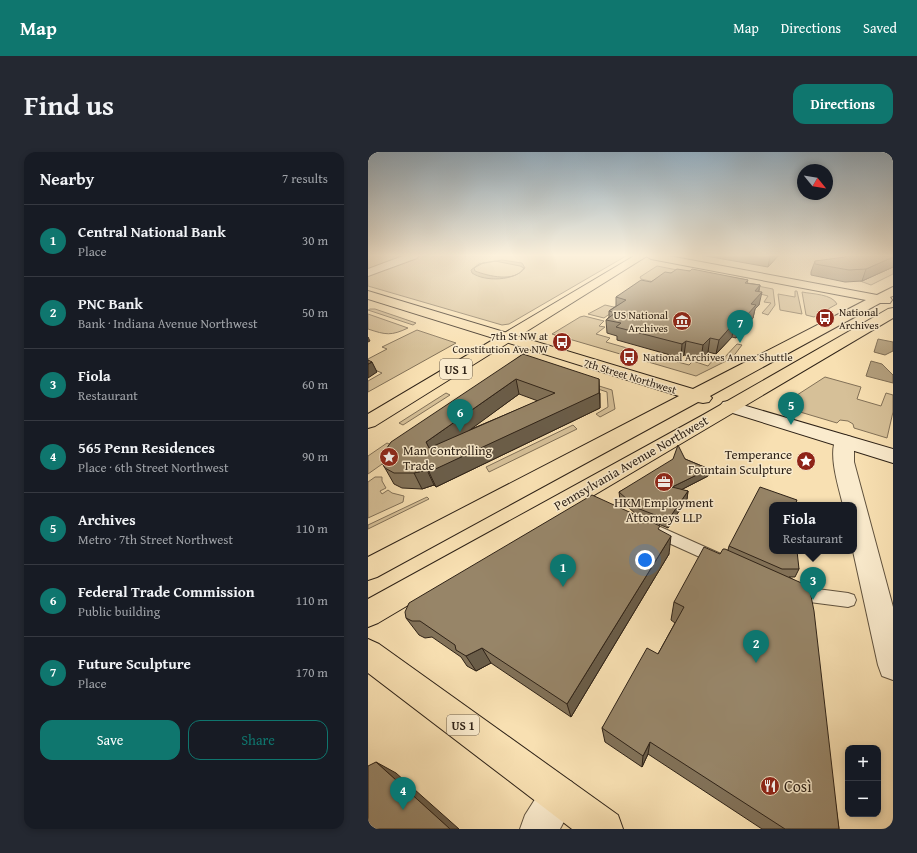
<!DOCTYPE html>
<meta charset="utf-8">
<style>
:root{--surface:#171b24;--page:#242831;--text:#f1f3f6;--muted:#9ea1a6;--line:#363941;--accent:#0f766e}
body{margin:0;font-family:"Gentium Book Plus",serif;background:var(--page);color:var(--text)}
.controls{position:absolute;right:12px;bottom:12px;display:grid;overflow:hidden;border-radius:8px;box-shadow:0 2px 6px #0003}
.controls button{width:36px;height:36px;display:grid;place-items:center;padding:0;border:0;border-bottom:1px solid var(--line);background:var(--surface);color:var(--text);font:20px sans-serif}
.compass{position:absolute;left:429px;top:12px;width:36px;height:36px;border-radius:50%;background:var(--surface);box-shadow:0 2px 6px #0003;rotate:120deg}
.you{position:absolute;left:277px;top:408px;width:14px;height:14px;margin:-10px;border:3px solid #fff;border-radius:50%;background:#1a73e8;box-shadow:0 0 0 6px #1a73e833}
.badge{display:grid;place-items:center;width:26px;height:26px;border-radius:50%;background:var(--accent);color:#fff;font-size:13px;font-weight:700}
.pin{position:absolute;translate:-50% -33px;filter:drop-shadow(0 1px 2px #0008)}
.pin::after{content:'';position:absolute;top:21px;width:14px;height:12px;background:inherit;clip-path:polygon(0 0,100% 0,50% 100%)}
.popup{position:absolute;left:401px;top:350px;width:88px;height:52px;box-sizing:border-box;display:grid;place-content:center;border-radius:8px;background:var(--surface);filter:drop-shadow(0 1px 3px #0005);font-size:13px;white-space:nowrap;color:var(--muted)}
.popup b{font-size:15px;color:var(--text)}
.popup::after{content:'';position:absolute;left:50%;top:100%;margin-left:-8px;border:8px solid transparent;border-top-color:var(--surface)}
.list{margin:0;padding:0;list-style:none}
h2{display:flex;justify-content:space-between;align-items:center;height:52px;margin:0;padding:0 16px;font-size:17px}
h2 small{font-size:13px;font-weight:400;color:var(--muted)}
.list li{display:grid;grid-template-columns:26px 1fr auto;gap:12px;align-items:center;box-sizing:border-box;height:72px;padding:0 16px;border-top:1px solid var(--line)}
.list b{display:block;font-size:15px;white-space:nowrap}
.list p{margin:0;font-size:13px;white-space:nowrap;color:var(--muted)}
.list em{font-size:13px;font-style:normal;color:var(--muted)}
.actions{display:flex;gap:8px;padding:12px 16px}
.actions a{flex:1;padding:9px 0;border:1px solid var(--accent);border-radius:12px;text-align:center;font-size:14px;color:var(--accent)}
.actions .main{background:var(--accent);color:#fff}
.map{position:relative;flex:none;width:525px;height:677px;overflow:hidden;border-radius:12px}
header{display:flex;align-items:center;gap:24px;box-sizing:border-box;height:56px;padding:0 20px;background:var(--accent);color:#fff}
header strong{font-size:19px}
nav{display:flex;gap:22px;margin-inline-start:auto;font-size:14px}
.intro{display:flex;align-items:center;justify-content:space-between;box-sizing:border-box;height:96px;padding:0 24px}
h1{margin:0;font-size:28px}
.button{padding:10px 18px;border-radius:12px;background:var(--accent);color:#fff;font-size:14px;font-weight:700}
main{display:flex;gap:24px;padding:0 24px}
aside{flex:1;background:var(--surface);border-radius:12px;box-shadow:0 2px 6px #0003}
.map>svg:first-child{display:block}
.green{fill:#d6c098;stroke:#827158}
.water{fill:#b39f7d;stroke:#7e6d54;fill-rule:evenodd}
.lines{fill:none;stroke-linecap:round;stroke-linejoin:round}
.pedestrian-casing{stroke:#60523e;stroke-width:2}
.tertiary-casing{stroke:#60523e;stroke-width:2}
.secondary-casing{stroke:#2e2217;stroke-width:2}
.primary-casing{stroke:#2e2217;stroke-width:2}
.trunk-casing{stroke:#2e2217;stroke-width:2}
.pedestrian{fill:#faebcd;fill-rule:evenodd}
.tertiary{fill:#faebcd;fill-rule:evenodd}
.secondary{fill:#faebcd;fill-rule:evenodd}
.primary{fill:#f8e0b2;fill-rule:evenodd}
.trunk{fill:#f8e0b2;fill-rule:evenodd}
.wall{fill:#827259;stroke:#2e2217;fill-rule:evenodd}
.shaded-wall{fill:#6a5d49;stroke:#2e2217}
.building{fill:#978568;stroke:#2e2217;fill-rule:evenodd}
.labels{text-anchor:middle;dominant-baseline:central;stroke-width:3;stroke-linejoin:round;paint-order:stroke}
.far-poi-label{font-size:11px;fill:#2e2217;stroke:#faebcd;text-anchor:start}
.far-street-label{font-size:11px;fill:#2e2217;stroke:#faebcd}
.shield{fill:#faebcd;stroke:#6b5e4e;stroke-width:1}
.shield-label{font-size:12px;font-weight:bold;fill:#2e2217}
.poi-label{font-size:13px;fill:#2e2217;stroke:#faebcd;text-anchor:start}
.street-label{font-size:13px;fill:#2e2217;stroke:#faebcd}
.near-poi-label{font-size:16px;fill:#2e2217;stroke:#faebcd;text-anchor:start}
</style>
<header>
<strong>Map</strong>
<nav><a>Map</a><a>Directions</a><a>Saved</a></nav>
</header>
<div class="intro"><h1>Find us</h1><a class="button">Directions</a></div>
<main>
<aside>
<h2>Nearby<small>7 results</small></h2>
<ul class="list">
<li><span class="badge">1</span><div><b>Central National Bank</b><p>Place</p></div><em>30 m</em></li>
<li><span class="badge">2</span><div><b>PNC Bank</b><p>Bank · Indiana Avenue Northwest</p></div><em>50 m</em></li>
<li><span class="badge">3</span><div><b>Fiola</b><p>Restaurant</p></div><em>60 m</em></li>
<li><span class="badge">4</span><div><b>565 Penn Residences</b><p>Place · 6th Street Northwest</p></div><em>90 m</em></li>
<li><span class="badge">5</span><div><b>Archives</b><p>Metro · 7th Street Northwest</p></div><em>110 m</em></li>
<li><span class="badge">6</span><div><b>Federal Trade Commission</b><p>Public building</p></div><em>110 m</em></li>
<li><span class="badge">7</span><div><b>Future Sculpture</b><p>Place</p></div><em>170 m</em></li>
</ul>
<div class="actions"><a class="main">Save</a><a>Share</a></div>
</aside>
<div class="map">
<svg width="525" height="677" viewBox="0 0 525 677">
<rect width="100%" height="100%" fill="#f8e0b2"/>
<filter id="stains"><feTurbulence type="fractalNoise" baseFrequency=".005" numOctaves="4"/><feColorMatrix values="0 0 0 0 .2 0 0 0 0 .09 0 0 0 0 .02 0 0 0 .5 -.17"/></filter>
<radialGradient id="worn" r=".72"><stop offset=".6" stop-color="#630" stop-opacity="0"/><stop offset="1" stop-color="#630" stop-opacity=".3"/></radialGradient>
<g class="green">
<path d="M0 104H38L0 118Z"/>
<path d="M52 104H258L141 172 134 173 0 134V124Z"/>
<path d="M289 114 355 127 291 131 273 127 272 125Z"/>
<path d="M525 115V122L503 133 492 129Z"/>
<path d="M364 129 405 137 407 153 400 163 394 161 403 151 396 150 400 144 389 141 390 139 360 133Z"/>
<path d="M427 139H429L434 162 412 158 410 142 427 145Z"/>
<path d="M434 140C444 142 464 142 469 152L446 165 438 163Z"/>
<path d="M237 153 250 156 236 166 220 162Z"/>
<path d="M2 157H7L48 171 45 173 0 158Z"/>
<path d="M0 162 40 176C23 184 18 183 0 177Z"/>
<path d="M216 164 236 169 231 174 237 175 228 182 242 186 238 190 266 198 259 204 184 182 212 165Z"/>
<path d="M49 178 88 191 0 240V229L14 221 0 215V207L19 197 14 195Z"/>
<path d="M369 192 374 193 364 206 328 224 277 209 284 203 321 213 325 209 340 214 348 204 356 206Z"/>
<path d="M457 225 493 235 489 247 513 254 518 241 525 243V260L519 286 486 276 485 272 480 269 472 268 469 271 412 254Z"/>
<path d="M212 228 244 238 247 257 232 265 228 262 240 255 239 240 209 230Z"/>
<path d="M78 241 82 243 35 273 31 271Z"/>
<path d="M205 273 209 277 121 320 118 315Z"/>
<path d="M19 291 28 295 17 310 0 322V304Z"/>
<path d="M7 325H14V329L18 336 12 339 14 342 20 338 24 341 36 344 35 350 0 366V330Z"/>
<path d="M59 345 61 347 0 377V373Z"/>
</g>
<g class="water">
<path d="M134 108 154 111 157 116C147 129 117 130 104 121L103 118 111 112ZM127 109 152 114 156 116C147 131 120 124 107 119L106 116 115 111Z"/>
<path d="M510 187 525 190V199L517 203 506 200Z"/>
<path d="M503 209 514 212 525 223V231L498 224Z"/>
</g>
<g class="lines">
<defs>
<g id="pedestrian">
<path d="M288 373 355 403 358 407 355 411 350 413 345 411 283 383 281 379 283 375Z"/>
<path d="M426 434 480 441 486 443 488 448 486 453 480 455 426 448 420 446 418 441 420 436Z"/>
</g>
<g id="tertiary">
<path d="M35 104H50L49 106 0 124V117Z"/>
<path d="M476 283 483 285 486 289V310L525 455V528L514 524 510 513 485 399 486 353H475C471 336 459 300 469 285Z"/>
<path d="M191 624 204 630 210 643 192 677H152L157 663 178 630Z"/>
</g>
<path id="secondary" d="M361 249 525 297V311L355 258 352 254 355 250Z"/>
<g id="primary">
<path d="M278 104H301L509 143 525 135V144L522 145 524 148 522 151H512L342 244 344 246 341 250 335 251 330 250 9 425 0 428V405L311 244 0 147V139L325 237 498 148 283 107Z"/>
<path d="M525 156V166L10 471 0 475V447L335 263 520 157Z"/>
</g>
<g id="trunk">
<path d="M266 104H279L7 274 0 276V262Z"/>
<path d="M0 487 11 492 250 663 255 677H204L0 521Z"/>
</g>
</defs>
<use href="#pedestrian" class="pedestrian-casing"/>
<use href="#tertiary" class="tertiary-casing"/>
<use href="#secondary" class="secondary-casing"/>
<use href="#primary" class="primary-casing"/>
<use href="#trunk" class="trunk-casing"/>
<use href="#pedestrian" class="pedestrian"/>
<use href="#tertiary" class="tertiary"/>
<use href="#secondary" class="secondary"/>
<use href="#primary" class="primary"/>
<use href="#trunk" class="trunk"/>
</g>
<g class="wall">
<path d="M338 104H410L400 115Z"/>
<path d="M525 104V115L494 129 477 130 443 123V120L447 109Z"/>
<path d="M322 119 380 128 379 131 392 133 391 139V153L387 157 385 166 368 186 364 185 348 202 340 200 333 207 316 203 313 206 249 188V184L239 181 238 168 241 165V159L248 154V145L303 121Z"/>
<path d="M155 202 232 241V256L68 335 66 333 54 337 34 336 26 332 13 309ZM151 242 170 249 101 278Z"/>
<path d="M317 307 341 317 340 324 313 338 320 339 319 347 300 376 269 363 252 348 251 340Z"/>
<path d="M404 353 431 417 427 425H421L437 435 471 677H394L280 602 274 615 237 590 234 576 290 502 307 471 303 468 306 450 352 402 360 398 361 394Z"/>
<path d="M292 378 301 402 203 565 123 511 108 519 99 514 93 505 64 485 57 486 51 483 38 466Z"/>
</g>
<g class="shaded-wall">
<path d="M402 104H410L400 115Z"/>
<path d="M525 105V115L494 129 498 117Z"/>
<path d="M392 133 389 145 394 140 391 153 387 157 385 166 368 186 371 172 387 139Z"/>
<path d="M366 171 364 185 348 202 351 188Z"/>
<path d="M0 185 2 189 0 190Z"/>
<path d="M342 186 340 200 333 207 335 193Z"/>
<path d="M318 189 316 203 313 206 314 192Z"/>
<path d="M4 210 9 220 0 226V212Z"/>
<path d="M148 227 151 242 65 305 58 290Z"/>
<path d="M231 227 232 256 68 335 61 320Z"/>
<path d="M341 317 340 324 303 343 304 335Z"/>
<path d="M59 318 66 333 54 337 46 321Z"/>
<path d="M320 339 319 347 300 376V368Z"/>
<path d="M303 384 301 402 203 565 199 552Z"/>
<path d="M114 496 123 511 108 519 98 504Z"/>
<path d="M282 590 280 602 274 615 275 604Z"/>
<path d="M8 610 28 621 91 677H82Z"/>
</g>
<g class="building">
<path d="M478 104H525V105L498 117 481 118 447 112V109L477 105Z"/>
<path d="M309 117 322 119 324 117 380 128 377 131 392 133 387 139 394 140 383 152 388 153 371 172 366 171 351 188 342 186 335 193 318 189 314 192 248 175 253 171 238 168 247 161 241 159 258 148 248 145 273 128 283 130 297 120 303 121Z"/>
<path d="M155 202 231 227V241L61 320 59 318 46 321H26L17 316 13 309 14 303 23 290ZM148 227 187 241 61 296 58 290Z"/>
<path d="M0 208 4 210 0 212Z"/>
<path d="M310 293 317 307 341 317 304 335 320 339 300 368 269 356 251 340 305 307Z"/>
<path d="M392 335 429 348 427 353H404V399H429L431 417H414L361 394Z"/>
<path d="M224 343 292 374 290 377 303 384 199 552 114 496 98 504 88 498 87 493 52 469H44L38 466 37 460 41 451Z"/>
<path d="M336 395 352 402 355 397H357L438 433 437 435 442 439 446 459 471 677H417L282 590 275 604 234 576 279 496 290 502 316 455 306 450Z"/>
<path d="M8 610 82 677H0V614Z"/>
</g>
<linearGradient id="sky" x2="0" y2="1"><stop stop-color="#93acbd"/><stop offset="0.52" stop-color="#fcf1dc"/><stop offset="1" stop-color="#fcf1dc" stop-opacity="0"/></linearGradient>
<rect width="525" height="199" fill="url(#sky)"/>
<defs>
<symbol id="bus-disc" viewBox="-11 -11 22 22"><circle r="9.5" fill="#8f2418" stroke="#faebcd"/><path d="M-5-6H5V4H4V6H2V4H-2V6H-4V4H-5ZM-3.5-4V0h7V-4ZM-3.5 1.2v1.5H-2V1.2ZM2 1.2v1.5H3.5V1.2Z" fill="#fff"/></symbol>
<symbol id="museum-disc" viewBox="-11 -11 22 22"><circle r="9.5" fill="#8f2418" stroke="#faebcd"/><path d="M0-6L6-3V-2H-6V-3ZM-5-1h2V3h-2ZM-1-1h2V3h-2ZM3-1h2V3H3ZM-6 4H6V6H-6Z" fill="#fff"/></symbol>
<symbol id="sight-disc" viewBox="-11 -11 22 22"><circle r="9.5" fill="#8f2418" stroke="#faebcd"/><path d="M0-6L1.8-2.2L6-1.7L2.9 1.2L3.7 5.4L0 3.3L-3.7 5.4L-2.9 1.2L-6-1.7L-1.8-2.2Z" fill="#fff"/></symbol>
<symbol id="office-disc" viewBox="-11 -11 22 22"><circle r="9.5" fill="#8f2418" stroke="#faebcd"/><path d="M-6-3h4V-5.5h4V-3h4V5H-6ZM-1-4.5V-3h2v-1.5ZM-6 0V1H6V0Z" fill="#fff"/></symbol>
<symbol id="restaurant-disc" viewBox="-11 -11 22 22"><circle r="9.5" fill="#8f2418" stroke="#faebcd"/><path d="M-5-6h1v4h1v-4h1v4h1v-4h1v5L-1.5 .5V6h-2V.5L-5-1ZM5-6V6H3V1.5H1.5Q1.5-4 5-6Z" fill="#fff"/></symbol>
</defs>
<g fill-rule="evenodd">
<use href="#bus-disc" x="446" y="155" width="22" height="22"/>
<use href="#museum-disc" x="303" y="158" width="22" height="22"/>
<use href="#bus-disc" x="183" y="179" width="22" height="22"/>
<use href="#bus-disc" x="250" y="194" width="22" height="22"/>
<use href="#sight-disc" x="10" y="294" width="22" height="22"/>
<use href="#sight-disc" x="427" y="298" width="22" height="22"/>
<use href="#office-disc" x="285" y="319" width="22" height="22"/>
<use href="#restaurant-disc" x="391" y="623" width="22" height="22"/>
</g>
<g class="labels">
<g class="far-poi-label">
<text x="471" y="160">National<tspan x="471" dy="13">Archives</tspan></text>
<text x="300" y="163" text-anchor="end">US National<tspan x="300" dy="13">Archives</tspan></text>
<text x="180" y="184" text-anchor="end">7th St NW at<tspan x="180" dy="13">Constitution Ave NW</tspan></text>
<text x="275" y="205">National Archives Annex Shuttle</text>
</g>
<g class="far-street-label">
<text transform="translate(262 224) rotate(17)">7th Street Northwest</text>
</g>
<g class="shield">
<rect x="72" y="207" width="32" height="20" rx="3"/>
<rect x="79" y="563" width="32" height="20" rx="3"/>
</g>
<g class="shield-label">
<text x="88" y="217">US 1</text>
<text x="95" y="573">US 1</text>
</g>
<g class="poi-label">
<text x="35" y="298">Man Controlling<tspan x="35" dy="15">Trade</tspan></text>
<text x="424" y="302" text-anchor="end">Temperance<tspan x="424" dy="15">Fountain Sculpture</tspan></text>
<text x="296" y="350" text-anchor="middle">HKM Employment<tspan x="296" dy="15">Attorneys LLP</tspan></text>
</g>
<g class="street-label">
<text transform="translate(263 311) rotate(-30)">Pennsylvania Avenue Northwest</text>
</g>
<g class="near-poi-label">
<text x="416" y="634">Così</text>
</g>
</g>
<rect width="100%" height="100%" filter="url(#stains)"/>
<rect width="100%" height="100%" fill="url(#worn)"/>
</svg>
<div class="controls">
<button>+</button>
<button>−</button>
</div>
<svg class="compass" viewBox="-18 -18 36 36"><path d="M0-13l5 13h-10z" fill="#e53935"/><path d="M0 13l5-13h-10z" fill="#9ea1a6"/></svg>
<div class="you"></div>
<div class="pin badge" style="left:195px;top:435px">1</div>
<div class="pin badge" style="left:388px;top:511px">2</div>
<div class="pin badge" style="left:445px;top:448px">3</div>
<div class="popup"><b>Fiola</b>Restaurant</div>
<div class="pin badge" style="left:35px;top:658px">4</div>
<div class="pin badge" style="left:423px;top:273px">5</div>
<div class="pin badge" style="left:92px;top:280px">6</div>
<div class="pin badge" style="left:372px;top:191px">7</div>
</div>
</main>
